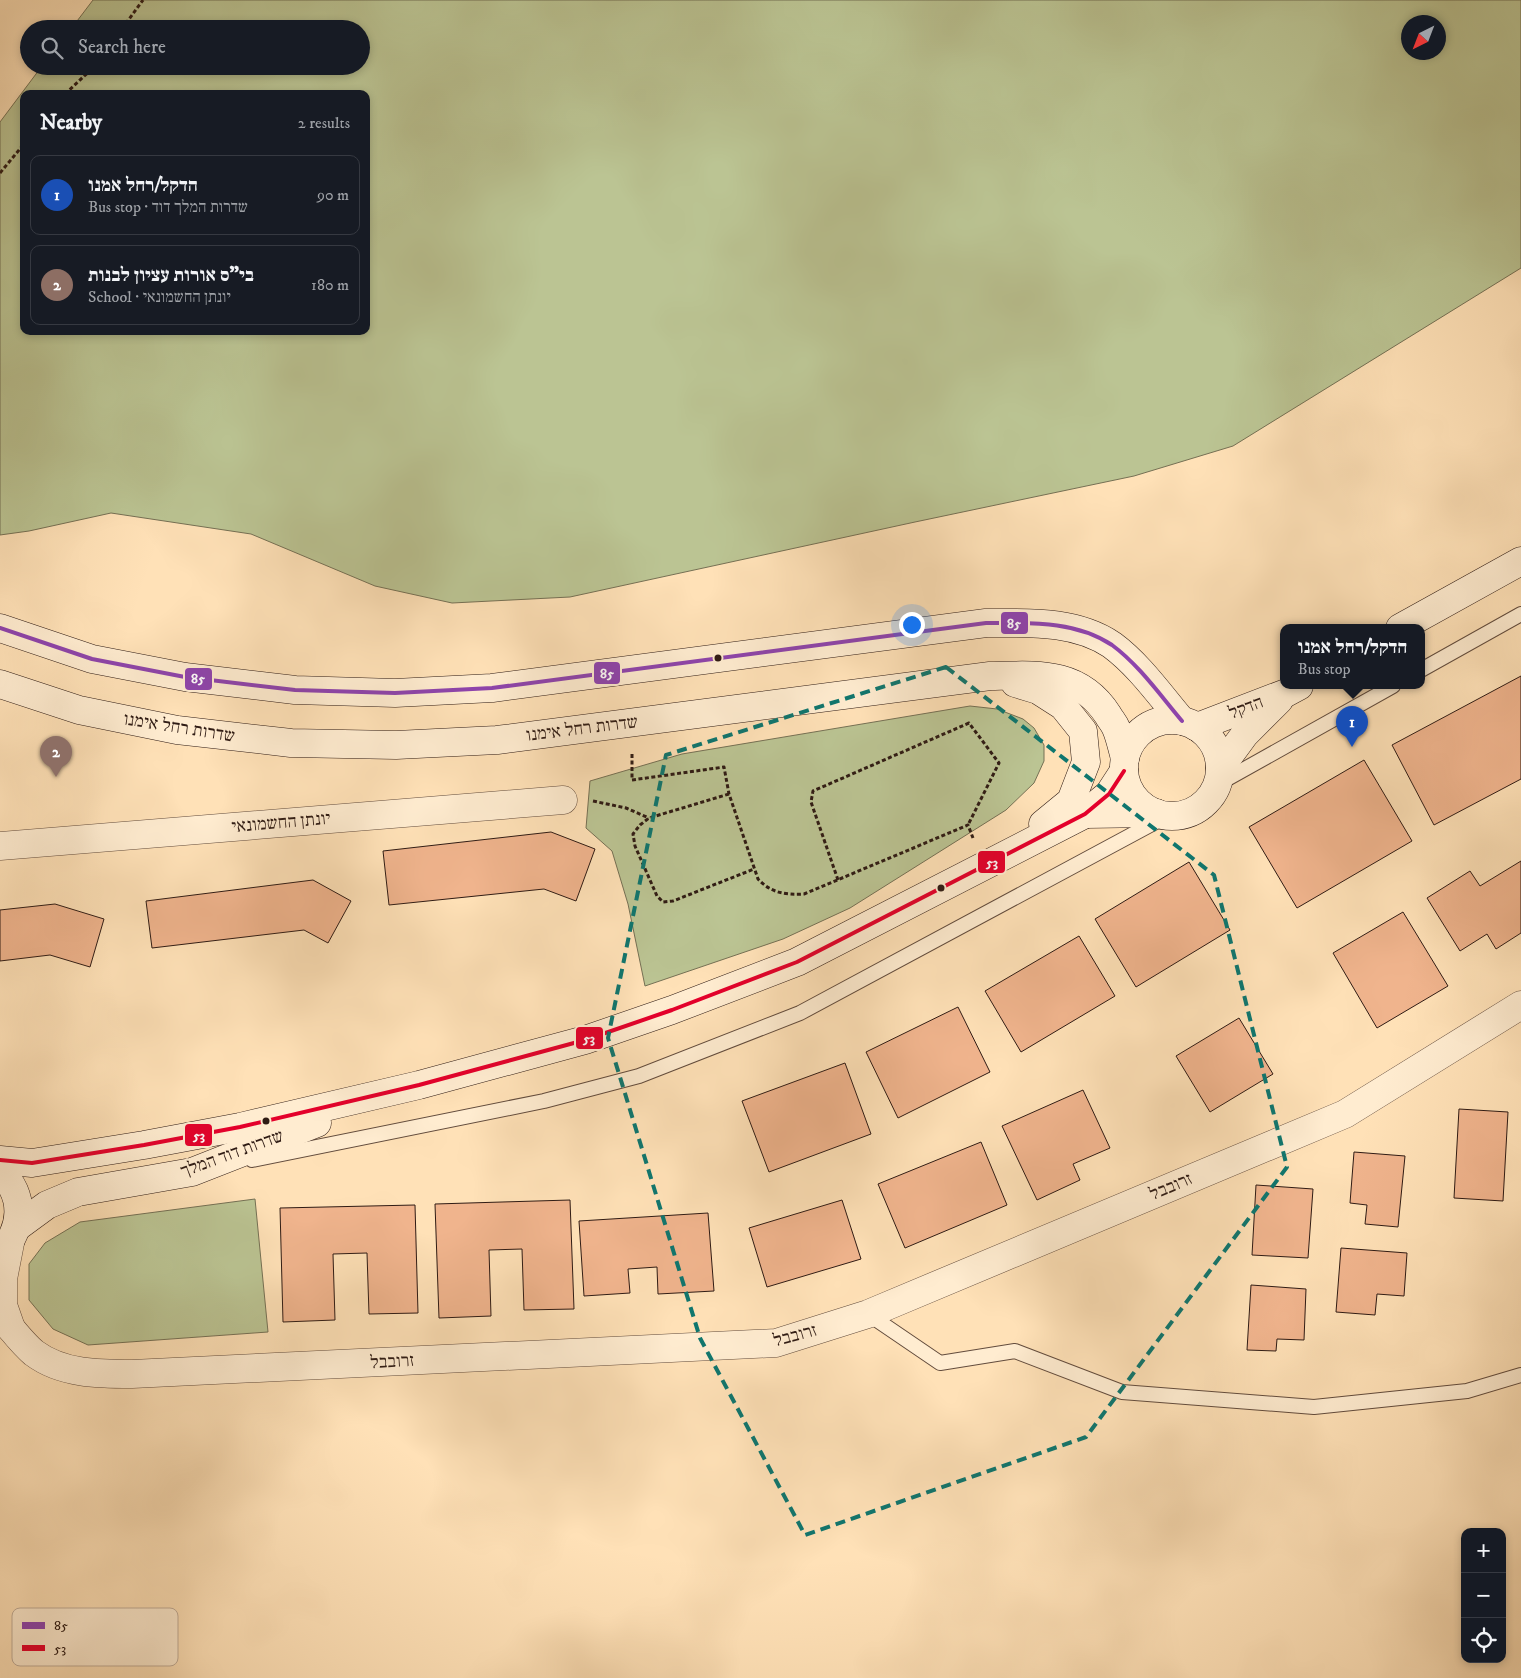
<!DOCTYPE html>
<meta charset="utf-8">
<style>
:root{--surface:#171b24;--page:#242831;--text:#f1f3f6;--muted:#9ea1a6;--line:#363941;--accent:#c59692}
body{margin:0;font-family:"IM FELL DW Pica","Frank Ruhl Libre",serif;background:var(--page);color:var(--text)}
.controls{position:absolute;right:15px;bottom:15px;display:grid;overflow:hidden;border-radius:10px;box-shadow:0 2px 8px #0003}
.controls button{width:45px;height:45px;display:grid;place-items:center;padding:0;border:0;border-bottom:1px solid var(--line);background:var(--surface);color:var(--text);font:25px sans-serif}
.compass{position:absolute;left:1401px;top:15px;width:45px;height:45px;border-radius:50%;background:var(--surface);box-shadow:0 2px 8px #0003;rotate:222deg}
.you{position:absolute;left:911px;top:624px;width:18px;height:18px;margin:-12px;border:4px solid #fff;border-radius:50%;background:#1a73e8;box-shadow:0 0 0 8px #1a73e833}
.badge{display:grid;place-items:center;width:32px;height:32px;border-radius:50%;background:var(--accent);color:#fff;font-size:16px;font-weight:700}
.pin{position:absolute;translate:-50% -41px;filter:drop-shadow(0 1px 2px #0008)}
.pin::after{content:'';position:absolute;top:26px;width:18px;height:15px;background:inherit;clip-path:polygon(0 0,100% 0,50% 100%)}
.popup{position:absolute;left:1280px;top:624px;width:145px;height:65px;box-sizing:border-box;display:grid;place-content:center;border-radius:10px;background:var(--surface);filter:drop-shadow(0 1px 4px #0005);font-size:16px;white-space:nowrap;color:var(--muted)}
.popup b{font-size:19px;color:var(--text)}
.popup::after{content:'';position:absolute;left:50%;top:100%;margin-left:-10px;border:10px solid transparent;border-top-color:var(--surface)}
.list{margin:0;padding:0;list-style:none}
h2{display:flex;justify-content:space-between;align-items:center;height:65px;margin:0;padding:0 20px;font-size:21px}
h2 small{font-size:16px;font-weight:400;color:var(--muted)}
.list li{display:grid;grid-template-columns:32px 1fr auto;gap:15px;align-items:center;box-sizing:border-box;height:80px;margin:0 10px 10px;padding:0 10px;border:1px solid var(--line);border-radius:10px}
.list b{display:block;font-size:19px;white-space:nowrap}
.list p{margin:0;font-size:16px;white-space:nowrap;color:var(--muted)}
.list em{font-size:16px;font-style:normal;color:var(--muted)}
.icon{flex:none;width:28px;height:28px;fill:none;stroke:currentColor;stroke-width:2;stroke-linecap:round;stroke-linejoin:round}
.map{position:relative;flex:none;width:1521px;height:1678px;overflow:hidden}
.search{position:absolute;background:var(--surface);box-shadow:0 2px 8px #0003;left:20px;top:20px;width:350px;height:55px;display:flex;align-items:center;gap:12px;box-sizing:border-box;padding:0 18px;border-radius:28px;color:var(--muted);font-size:19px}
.panel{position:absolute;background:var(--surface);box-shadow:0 2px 8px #0003;left:20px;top:90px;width:350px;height:245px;border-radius:10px}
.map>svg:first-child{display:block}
.green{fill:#bbc493;stroke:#757054;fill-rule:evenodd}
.building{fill:#f0b48d;stroke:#2f1b14}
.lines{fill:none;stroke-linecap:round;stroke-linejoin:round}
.lane-casing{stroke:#634c3d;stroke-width:16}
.street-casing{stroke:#634c3d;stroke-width:29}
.secondary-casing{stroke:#2f1b14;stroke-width:29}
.path{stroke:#2f1b14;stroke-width:3;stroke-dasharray:4 2.5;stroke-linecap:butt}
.lane{stroke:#ffecd0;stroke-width:14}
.street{stroke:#ffecd0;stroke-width:28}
.secondary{stroke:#ffecd0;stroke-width:28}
.bus-1-casing{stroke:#ffecd0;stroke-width:8}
.bus-2-casing{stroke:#ffecd0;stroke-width:8}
.bus-1{stroke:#8e44ad;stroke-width:4}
.bus-2{stroke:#e4002b;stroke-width:4}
.marked{fill:none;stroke:#0f766e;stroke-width:4;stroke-dasharray:10 6;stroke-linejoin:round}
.bus-dot{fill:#2f1b14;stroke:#ffecd0;stroke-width:2}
.labels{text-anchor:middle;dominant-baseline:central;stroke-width:4;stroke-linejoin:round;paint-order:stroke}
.street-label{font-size:18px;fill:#2f1b14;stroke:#ffecd0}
.key{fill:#ffecd0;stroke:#c1ad98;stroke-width:1}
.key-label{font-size:14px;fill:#2f1b14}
.line-badge{stroke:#ffecd0;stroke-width:2}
.badge-label{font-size:14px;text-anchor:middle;font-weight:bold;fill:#fff}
</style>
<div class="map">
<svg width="1521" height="1678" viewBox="0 0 1521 1678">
<rect width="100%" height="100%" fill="#ffe1b7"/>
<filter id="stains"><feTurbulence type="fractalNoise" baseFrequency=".004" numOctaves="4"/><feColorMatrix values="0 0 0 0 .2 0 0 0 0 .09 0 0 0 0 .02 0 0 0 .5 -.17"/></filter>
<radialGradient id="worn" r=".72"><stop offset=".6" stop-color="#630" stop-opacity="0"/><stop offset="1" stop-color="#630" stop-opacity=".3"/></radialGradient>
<g class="green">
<path d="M93 0H1521V268L1233 446 1134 476 915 522 570 597 452 603 375 586 251 534 111 513 29 531 0 535V122L42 66H361V29H71ZM1408 22H1438V52H1408ZM24 94H366V331H24Z"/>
<path d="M970 706 997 709 1023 719 1034 728 1044 745V761L1034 783 1006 810 850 908 783 939 645 986 628 904 612 851 586 828 590 781 682 754Z"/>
<path d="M255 1199 268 1332 88 1345 53 1329 29 1300V1264L45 1243 80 1222Z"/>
</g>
<g class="building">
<path d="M1521 676V779L1434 825 1392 745Z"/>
<path d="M1364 760 1412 841 1297 908 1249 827Z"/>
<path d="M551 832 595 849 576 901 544 889 389 905 383 851Z"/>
<path d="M1521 861V933L1496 949 1487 934 1460 951 1427 898 1470 871 1480 886Z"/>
<path d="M1189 862 1230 930 1136 987 1095 919Z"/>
<path d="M313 880 351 901 328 943 304 930 152 948 146 901Z"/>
<path d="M55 904 104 919 90 967 50 955 0 961V910Z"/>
<path d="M1403 912 1448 986 1377 1028 1333 953Z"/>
<path d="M1079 936 1115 996 1021 1052 985 991Z"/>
<path d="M958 1007 990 1072 898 1118 866 1052Z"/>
<path d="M1239 1018 1273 1074 1210 1112 1176 1056Z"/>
<path d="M845 1063 871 1134 769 1172 742 1101Z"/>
<path d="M1083 1090 1110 1148 1073 1164 1080 1180 1037 1200 1002 1126Z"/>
<path d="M1459 1109 1508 1112 1503 1201 1454 1198Z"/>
<path d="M981 1142 1007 1205 905 1248 878 1184Z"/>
<path d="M1354 1152 1405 1156 1398 1227 1365 1224 1367 1205 1350 1203Z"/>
<path d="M1256 1185 1313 1189 1308 1258 1252 1255Z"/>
<path d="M570 1200 574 1309 524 1310 522 1249 489 1250 491 1316 439 1318 435 1204Z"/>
<path d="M842 1200 861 1259 767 1287 749 1228Z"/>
<path d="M415 1205 418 1313 369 1314 367 1253 333 1254 335 1320 283 1322 280 1208Z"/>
<path d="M708 1213 714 1291 658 1294 657 1267 628 1269 630 1293 584 1296 579 1221Z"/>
<path d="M1341 1248 1407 1253 1404 1296 1377 1294 1375 1315 1336 1312Z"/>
<path d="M1251 1285 1306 1289 1304 1340 1277 1339 1276 1351 1247 1350Z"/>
</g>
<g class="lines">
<defs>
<g id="lane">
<path d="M1421 670 1521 614"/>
<path d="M1218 784 1393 686"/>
<path d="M252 1160 544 1101 639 1076 800 1013 1163 818"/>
<path d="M868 1314 940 1363 1015 1351 1122 1392 1314 1407 1467 1391 1521 1375"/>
</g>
<g id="street">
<path d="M0 846 563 800"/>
<path d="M10 1243 3 1279V1305L11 1328"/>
<path d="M0 1315C11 1328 22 1343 34 1353 62 1374 99 1374 132 1374L776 1343 868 1314 1345 1114 1521 1005"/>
</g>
<g id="secondary">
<path d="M0 628 92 659 185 677 295 690 395 693 492 688 986 623C1028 623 1075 620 1112 645 1139 665 1160 695 1182 721"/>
<path d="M1400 628 1521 561"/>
<path d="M1015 683 1038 690 1063 706 1083 731 1086 762 1071 801 1043 824"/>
<path d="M0 684 79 710 177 730 291 743 396 745 497 740 990 676C1037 675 1079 670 1108 715 1110 719 1114 723 1116 728 1120 737 1122 748 1125 758"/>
<circle cx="1172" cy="768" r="48"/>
<path d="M1197 727 1286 693 1299 686"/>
<path d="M1220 768 1245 734 1279 700"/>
<path d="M1085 814 1156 813"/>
<path d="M0 1160 32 1163 144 1145 240 1127 419 1085 585 1040 672 1010 797 962 1085 814 1109 794 1124 771"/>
<path d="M0 1171C26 1197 23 1228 0 1255"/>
<path d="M17 1227 47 1205 78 1192 192 1172 317 1123"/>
</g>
</defs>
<use href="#lane" class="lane-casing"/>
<use href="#street" class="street-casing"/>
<use href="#secondary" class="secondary-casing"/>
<g class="path">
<path d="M122 29 143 0"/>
<path d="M65 94 95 66"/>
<path d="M0 173 24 144"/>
<path d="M632 754V780L724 767 729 794 758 879C771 893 785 895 804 894L968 825 973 838"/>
<path d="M729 794 649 818 640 825 633 834 635 846 657 896 663 902 673 901 754 869"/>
<path d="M593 801 626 808 649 818"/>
<path d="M838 880 811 802 813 791 969 723 999 763 968 825"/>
</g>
<use href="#lane" class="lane"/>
<use href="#street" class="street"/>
<use href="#secondary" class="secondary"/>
<defs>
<path id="bus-1" d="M0 628 92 659 185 677 295 690 395 693 492 688 986 623C1028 623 1075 620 1112 645 1139 665 1160 695 1182 721"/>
<path id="bus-2" d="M0 1160 32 1163 144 1145 240 1127 419 1085 585 1040 672 1010 797 962 1085 814 1109 794 1124 771"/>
</defs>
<use href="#bus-1" class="bus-1-casing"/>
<use href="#bus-2" class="bus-2-casing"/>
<use href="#bus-1" class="bus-1"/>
<use href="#bus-2" class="bus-2"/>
</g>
<path class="marked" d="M946 667 1214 875 1287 1167 1086 1437 805 1535 700 1338 608 1038 666 755Z"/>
<g class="bus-dot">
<circle cx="718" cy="658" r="4.5"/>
<circle cx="941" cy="888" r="4.5"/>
<circle cx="266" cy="1121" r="4.5"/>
</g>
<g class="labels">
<g class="street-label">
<text transform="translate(1246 708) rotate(-21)">הדקל</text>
<text transform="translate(179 728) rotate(9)">שדרות רחל אימנו</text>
<text transform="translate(582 729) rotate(-7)">שדרות רחל אימנו</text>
<text transform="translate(281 823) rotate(-5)">יונתן החשמונאי</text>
<text transform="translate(232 1154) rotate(-20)">שדרות דוד המלך</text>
<text transform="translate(1171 1187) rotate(-23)">זרובבל</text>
<text transform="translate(795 1336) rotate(-15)">זרובבל</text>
<text transform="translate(392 1362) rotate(-3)">זרובבל</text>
</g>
</g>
<rect x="12" y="1608" width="166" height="58" rx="8" class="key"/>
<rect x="22" y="1622" width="23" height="7" fill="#8e44ad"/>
<rect x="22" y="1645" width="23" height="6" fill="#e4002b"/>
<g class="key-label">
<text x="54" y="1630">85</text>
<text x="54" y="1653">53</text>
</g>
<g class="line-badge">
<rect x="1000" y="611" width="29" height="24" rx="5" fill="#8e44ad"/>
<rect x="593" y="661" width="28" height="24" rx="5" fill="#8e44ad"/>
<rect x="184" y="667" width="29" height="24" rx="5" fill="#8e44ad"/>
<rect x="977" y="850" width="29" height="24" rx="5" fill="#e4002b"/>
<rect x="575" y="1026" width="29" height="24" rx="5" fill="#e4002b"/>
<rect x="184" y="1123" width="29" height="24" rx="5" fill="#e4002b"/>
</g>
<g class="badge-label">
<text x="1014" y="628">85</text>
<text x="607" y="678">85</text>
<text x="198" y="683">85</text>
<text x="992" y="867">53</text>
<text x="589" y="1043">53</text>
<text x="199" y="1140">53</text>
</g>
<rect width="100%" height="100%" filter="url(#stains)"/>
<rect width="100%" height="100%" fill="url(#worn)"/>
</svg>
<div class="controls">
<button>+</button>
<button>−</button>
<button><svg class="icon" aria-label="locate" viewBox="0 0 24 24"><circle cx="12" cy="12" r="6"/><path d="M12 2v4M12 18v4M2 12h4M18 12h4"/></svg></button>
</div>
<svg class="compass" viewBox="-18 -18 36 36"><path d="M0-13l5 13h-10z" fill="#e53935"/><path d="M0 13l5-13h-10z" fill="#9ea1a6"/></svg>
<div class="you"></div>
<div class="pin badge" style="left:1352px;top:747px;background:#1a4fb4">1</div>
<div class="popup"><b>הדקל/רחל אמנו</b>Bus stop</div>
<div class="pin badge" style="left:56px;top:777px;background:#8d6e63">2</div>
<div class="search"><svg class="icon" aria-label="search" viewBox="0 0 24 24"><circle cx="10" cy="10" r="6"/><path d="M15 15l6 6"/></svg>Search here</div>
<section class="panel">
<h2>Nearby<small>2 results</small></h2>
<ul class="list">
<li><span class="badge" style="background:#1a4fb4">1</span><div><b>הדקל/רחל אמנו</b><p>Bus stop · שדרות המלך דוד</p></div><em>90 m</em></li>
<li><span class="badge" style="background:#8d6e63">2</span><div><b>בי&quot;ס אורות עציון לבנות</b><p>School · יונתן החשמונאי</p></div><em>180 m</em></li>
</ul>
</section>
</div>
